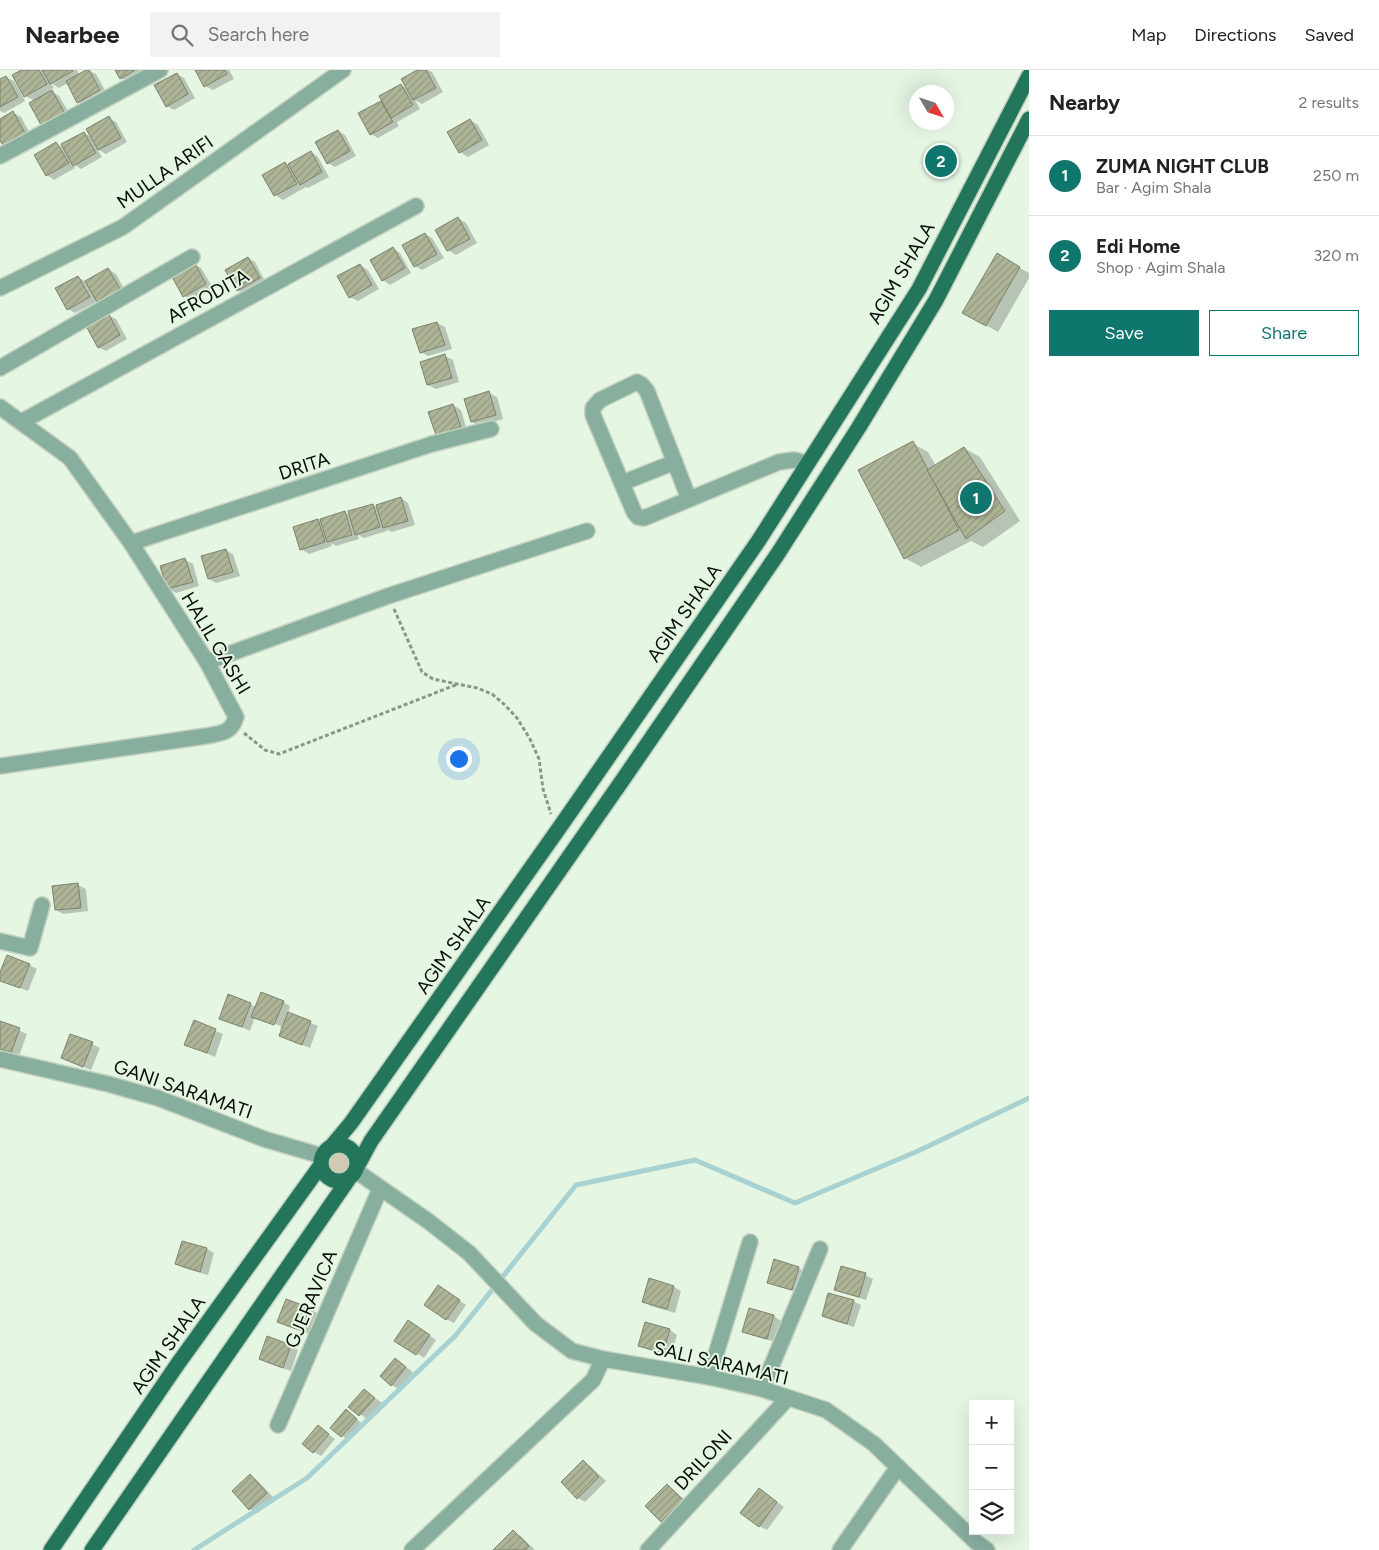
<!DOCTYPE html>
<meta charset="utf-8">
<style>
:root{--surface:#fff;--page:#f2f2f2;--text:#222;--muted:#767676;--line:#e0e0e0;--accent:#0f766e}
body{margin:0;font-family:Figtree,sans-serif;background:var(--page);color:var(--text)}
.controls{position:absolute;right:15px;bottom:15px;display:grid;overflow:hidden;border-radius:0px;box-shadow:0 5px 20px #0002}
.controls button{width:45px;height:45px;display:grid;place-items:center;padding:0;border:0;border-bottom:1px solid var(--line);background:var(--surface);color:var(--text);font:25px sans-serif}
.compass{position:absolute;left:909px;top:15px;width:45px;height:45px;border-radius:50%;background:var(--surface);box-shadow:0 5px 20px #0002;rotate:129deg}
.you{position:absolute;left:458px;top:688px;width:18px;height:18px;margin:-12px;border:4px solid #fff;border-radius:50%;background:#1a73e8;box-shadow:0 0 0 8px #1a73e833}
.badge{display:grid;place-items:center;width:32px;height:32px;border-radius:50%;background:var(--accent);color:#fff;font-size:16px;font-weight:700}
.pin{position:absolute;translate:-50% -50%;border:2px solid #fff;box-shadow:0 1px 5px #0006}
.list{margin:0;padding:0;list-style:none}
h2{display:flex;justify-content:space-between;align-items:center;height:65px;margin:0;padding:0 20px;font-size:21px}
h2 small{font-size:16px;font-weight:400;color:var(--muted)}
.list li{display:grid;grid-template-columns:32px 1fr auto;gap:15px;align-items:center;box-sizing:border-box;height:80px;padding:0 20px;border-top:1px solid var(--line)}
.list b{display:block;font-size:19px;white-space:nowrap}
.list p{margin:0;font-size:16px;white-space:nowrap;color:var(--muted)}
.list em{font-size:16px;font-style:normal;color:var(--muted)}
.actions{display:flex;gap:10px;padding:15px 20px}
.actions a{flex:1;padding:11px 0;border:1px solid var(--accent);border-radius:0px;text-align:center;font-size:18px;color:var(--accent)}
.actions .main{background:var(--accent);color:#fff}
.icon{flex:none;width:28px;height:28px;fill:none;stroke:currentColor;stroke-width:2;stroke-linecap:round;stroke-linejoin:round}
.map{position:relative;flex:none;width:1029px;height:1480px;overflow:hidden}
header{display:flex;align-items:center;gap:30px;box-sizing:border-box;height:70px;padding:0 25px;background:var(--surface);border-bottom:1px solid var(--line)}
header strong{font-size:24px}
nav{display:flex;gap:28px;margin-inline-start:auto;font-size:18px}
.search{width:350px;height:45px;background:var(--page);display:flex;align-items:center;gap:12px;box-sizing:border-box;padding:0 18px;border-radius:0px;color:var(--muted);font-size:19px}
main{display:flex}
aside{flex:1;background:var(--surface)}
.map>svg:first-child{display:block}
.green{fill:#d1c9b2}
.shadow{fill:#0003}
.lines{fill:none;stroke-linecap:round;stroke-linejoin:round}
.stream{stroke:#a8d2d1;stroke-width:5}
.building{fill:url(#building-hatch);stroke:#7d826e}
.minor-casing{stroke:#c2d1c0;stroke-width:18}
.major-casing{stroke:#c2d1c0;stroke-width:18}
.path{stroke:#8b978a;stroke-width:3;stroke-dasharray:4 2.5;stroke-linecap:butt}
.minor{stroke:#88ae9e;stroke-width:15}
.major{stroke:#23755c;stroke-width:15}
.labels{text-anchor:middle;dominant-baseline:central;stroke-width:4;stroke-linejoin:round;paint-order:stroke}
.street-label{font-size:19px;fill:#080d08;stroke:#e5f6e3}
</style>
<header>
<strong>Nearbee</strong>
<div class="search"><svg class="icon" aria-label="search" viewBox="0 0 24 24"><circle cx="10" cy="10" r="6"/><path d="M15 15l6 6"/></svg>Search here</div>
<nav><a>Map</a><a>Directions</a><a>Saved</a></nav>
</header>
<main>
<div class="map">
<svg width="1029" height="1480" viewBox="0 0 1029 1480">
<defs>
<pattern id="building-hatch" width="6" height="6" patternUnits="userSpaceOnUse" patternTransform="scale(1.25)"><rect width="6" height="6" fill="#aeb596"/><path d="M-1 1l2-2M0 6l6-6M5 7l2-2" fill="none" stroke="#949a80"/></pattern>
</defs>
<rect width="100%" height="100%" fill="#e5f6e3"/>
<circle class="green" cx="339" cy="1094" r="14"/>
<g class="shadow">
<path d="M24 0H77L79 5 88 0 96 4 107 24 86 36 78 32 68 13 59 18 51 13 54 18 50 20 59 26 71 46 50 58 42 54 35 31 25 26Z"/>
<path d="M117 0H149L128 12 121 8Z"/>
<path d="M196 0H229L234 9 213 20 205 16Z"/>
<path d="M420 0H428L432 2 443 22 422 34 415 30 420 39 397 52 399 56 378 68 371 64 360 44 383 31 401 15 408 19Z"/>
<path d="M177 4 184 8 195 28 174 40 167 36Z"/>
<path d="M6 7 14 11 25 31 4 43 0 41V10Z"/>
<path d="M13 43 21 47 32 67 11 79 4 74 0 68V50Z"/>
<path d="M109 48 116 52 127 72 106 84 97 79 102 87 81 99 73 94 75 98 54 110 47 105 56 73 64 78 84 63 93 68Z"/>
<path d="M470 50 478 55 489 75 468 87 460 82Z"/>
<path d="M338 61 345 65 356 86 335 97 328 93Z"/>
<path d="M311 82 318 87 329 107 308 118 306 117 283 130 275 125 264 105 285 93 288 95Z"/>
<path d="M458 148 466 153 477 173 456 185 448 180 437 160Z"/>
<path d="M425 164 432 168 444 188 422 200 415 196Z"/>
<path d="M393 178 400 183 411 203 390 215 383 210Z"/>
<path d="M997 185 1029 203V208L998 262 964 243Z"/>
<path d="M248 188 255 192 266 213 245 224 238 220Z"/>
<path d="M194 194 201 198 213 218 191 230 184 226Z"/>
<path d="M360 195 368 200 379 219 358 231 350 227Z"/>
<path d="M108 199 116 204 127 224 106 236 98 231 75 243 68 239 78 207 86 212Z"/>
<path d="M108 245 116 249 127 269 106 281 98 277Z"/>
<path d="M437 253 445 257 452 279 428 286 421 282Z"/>
<path d="M445 286 453 290 459 312 436 319 428 315 422 293Z"/>
<path d="M489 323 497 327 503 349 480 356 472 352 466 330Z"/>
<path d="M453 335 461 340 467 361 444 369 437 364Z"/>
<path d="M912 373 928 382 936 396 964 378 980 387 1020 451 983 477 971 471 921 497 905 488 859 401Z"/>
<path d="M401 428 408 433 415 455 392 462 386 459 387 461 364 468 358 465 359 469 336 476 331 473 332 476 309 484 301 479 318 450 323 453 345 442 351 446 373 435 378 438Z"/>
<path d="M225 480 233 484 240 506 216 513 209 509Z"/>
<path d="M185 490 193 494 199 516 176 523 169 519Z"/>
<path d="M78 815 86 819 88 841 63 844 56 840Z"/>
<path d="M29 895 37 899 28 921 0 910V906Z"/>
<path d="M283 932 290 936 288 943 318 956 310 978 280 966 283 959 280 958 281 956 259 948V950L255 947 250 961 220 948 250 934 256 937Z"/>
<path d="M0 952 27 964 19 986 0 979Z"/>
<path d="M194 952 223 964 215 987 186 974Z"/>
<path d="M92 974 100 978 91 1000 62 988Z"/>
<path d="M183 1172 207 1179 214 1183 208 1205 184 1198 177 1194Z"/>
<path d="M798 1198 806 1202 800 1223 776 1216 768 1212Z"/>
<path d="M865 1205 873 1209 866 1230 843 1223 835 1219Z"/>
<path d="M650 1210 674 1217 681 1221 675 1243 651 1236 644 1232Z"/>
<path d="M446 1221 466 1235 454 1253 446 1249Z"/>
<path d="M853 1231 861 1235 854 1257 831 1250 823 1246Z"/>
<path d="M310 1239 317 1243 309 1264 286 1256 279 1251Z"/>
<path d="M774 1246 781 1251 775 1272 751 1265 744 1261Z"/>
<path d="M416 1256 436 1270 424 1288 396 1270Z"/>
<path d="M670 1260 677 1265 671 1286 647 1279 640 1275Z"/>
<path d="M268 1268 291 1276 298 1280 291 1301 268 1293 260 1289Z"/>
<path d="M396 1290 413 1302 399 1319 391 1315Z"/>
<path d="M364 1320 382 1333 367 1349 350 1337Z"/>
<path d="M346 1341 363 1354 349 1370 342 1366Z"/>
<path d="M318 1357 335 1369 321 1386 314 1382Z"/>
<path d="M583 1392 590 1396 606 1411 585 1432 578 1428Z"/>
<path d="M250 1405 257 1410 274 1428 258 1443 250 1439Z"/>
<path d="M667 1416 674 1420 690 1435 670 1456 662 1451 647 1436Z"/>
<path d="M766 1424 784 1437 767 1460 759 1456Z"/>
<path d="M513 1462 521 1466 535 1480H495Z"/>
</g>
<g class="lines">
<path class="stream" d="M194 1480 307 1408 456 1265 576 1115 695 1090 795 1133 918 1081 1029 1028"/>
</g>
<g class="building">
<path d="M21 0H39L47 14 24 27 12 5Z"/>
<path d="M42 0H72L73 1 50 14Z"/>
<path d="M86 0H89L100 20 77 33 66 11Z"/>
<path d="M115 0H135L120 9Z"/>
<path d="M195 0H225L227 4 204 17Z"/>
<path d="M417 0H426L436 18 413 30 401 9Z"/>
<path d="M177 3 188 24 166 37 154 15Z"/>
<path d="M6 6 18 27 0 37V9Z"/>
<path d="M401 14 413 35 391 48 379 26Z"/>
<path d="M52 20 64 42 41 55 29 33Z"/>
<path d="M381 31 393 52 370 65 358 43Z"/>
<path d="M13 41 25 63 3 75 0 71V49Z"/>
<path d="M109 46 121 68 98 80 86 59Z"/>
<path d="M470 49 482 70 459 83 447 62Z"/>
<path d="M338 60 350 81 327 94 315 72Z"/>
<path d="M84 62 96 83 73 96 61 74Z"/>
<path d="M56 72 69 93 46 106 34 85Z"/>
<path d="M311 81 322 102 300 115 288 94Z"/>
<path d="M285 92 297 114 274 126 262 105Z"/>
<path d="M458 147 470 169 447 181 435 160Z"/>
<path d="M425 163 437 184 414 197 402 175Z"/>
<path d="M393 177 405 198 382 211 370 190Z"/>
<path d="M997 183 1020 197 986 256 962 243Z"/>
<path d="M248 187 260 208 237 221 225 200Z"/>
<path d="M194 192 206 214 183 227 171 205Z"/>
<path d="M360 194 372 215 349 228 337 206Z"/>
<path d="M108 198 120 219 97 232 85 211Z"/>
<path d="M78 206 90 227 67 240 55 218Z"/>
<path d="M108 243 120 265 98 278 86 256Z"/>
<path d="M437 252 445 275 420 283 412 259Z"/>
<path d="M445 284 452 308 427 315 420 292Z"/>
<path d="M489 321 496 345 471 352 464 329Z"/>
<path d="M453 334 461 357 436 365 428 342Z"/>
<path d="M913 371 959 460 904 489 858 400Z"/>
<path d="M964 377 1005 441 966 469 927 400Z"/>
<path d="M401 427 408 451 383 458 376 435Z"/>
<path d="M373 434 380 457 355 465 348 441Z"/>
<path d="M345 441 352 465 327 472 320 449Z"/>
<path d="M318 449 325 472 300 480 293 457Z"/>
<path d="M226 479 233 502 208 509 201 486Z"/>
<path d="M185 488 193 512 167 519 160 496Z"/>
<path d="M78 813 81 838 55 840 52 816Z"/>
<path d="M7 885 30 894 20 918 0 911V902Z"/>
<path d="M261 922 284 931 274 955 251 947Z"/>
<path d="M228 924 251 933 242 957 219 949Z"/>
<path d="M288 942 311 951 302 975 279 966Z"/>
<path d="M194 950 216 959 207 983 184 975Z"/>
<path d="M0 951 20 958 11 983 0 979Z"/>
<path d="M70 964 93 972 83 997 61 988Z"/>
<path d="M182 1171 207 1178 200 1202 175 1194Z"/>
<path d="M774 1189 799 1197 792 1220 767 1213Z"/>
<path d="M841 1196 866 1203 859 1227 834 1220Z"/>
<path d="M649 1208 674 1216 667 1239 642 1232Z"/>
<path d="M438 1215 460 1230 446 1250 424 1235Z"/>
<path d="M828 1223 854 1230 847 1254 822 1246Z"/>
<path d="M286 1229 310 1238 302 1261 277 1252Z"/>
<path d="M749 1238 774 1245 767 1269 742 1262Z"/>
<path d="M408 1250 430 1265 416 1285 394 1271Z"/>
<path d="M645 1252 670 1259 663 1283 638 1276Z"/>
<path d="M267 1266 291 1275 283 1298 259 1289Z"/>
<path d="M395 1288 406 1297 391 1316 380 1306Z"/>
<path d="M364 1319 375 1328 359 1346 348 1337Z"/>
<path d="M346 1339 357 1349 341 1367 330 1358Z"/>
<path d="M318 1355 329 1364 313 1383 302 1374Z"/>
<path d="M583 1390 599 1407 577 1429 561 1412Z"/>
<path d="M250 1404 267 1423 249 1440 232 1421Z"/>
<path d="M667 1414 683 1430 661 1452 645 1436Z"/>
<path d="M759 1418 777 1432 759 1457 740 1443Z"/>
<path d="M513 1460 529 1476 526 1480H493Z"/>
</g>
<g class="lines">
<defs>
<g id="minor">
<path d="M0 86 160 0"/>
<path d="M0 218 123 157 343 0"/>
<path d="M0 298 192 187"/>
<path d="M0 337 70 388 131 473 207 592 236 647C231 664 220 663 206 666L0 696"/>
<path d="M21 352 416 136"/>
<path d="M622 413 675 392"/>
<path d="M689 429 647 321 642 315 637 312 600 330 593 338V345L634 442 638 447 644 448 779 392 794 390 808 393"/>
<path d="M131 473 432 374 491 359"/>
<path d="M207 592 388 526 587 461"/>
<path d="M0 871 30 878 42 835"/>
<path d="M0 989 108 1014 158 1028 264 1069 322 1086"/>
<path d="M356 1101 428 1151 469 1183 536 1254 572 1281 603 1289 709 1307 762 1319 826 1340 874 1374 976 1472 987 1480"/>
<path d="M709 1307 750 1172"/>
<path d="M762 1319 820 1179"/>
<path d="M278 1355 380 1119"/>
<path d="M412 1480 593 1310 603 1289"/>
<path d="M648 1480 788 1328"/>
<path d="M840 1480 898 1397"/>
</g>
<g id="major">
<circle cx="339" cy="1093" r="18"/>
<path d="M331 1077 351 1053 562 754 759 470 919 219 1029 6"/>
<path d="M358 1095 371 1071 624 708 777 485 859 357 936 230 1029 49"/>
<path d="M51 1480 177 1295 321 1095"/>
<path d="M92 1480 348 1110"/>
</g>
</defs>
<use href="#minor" class="minor-casing"/>
<use href="#major" class="major-casing"/>
<g class="path">
<path d="M394 539 422 602 433 609 477 618 492 624 505 635 517 648 530 669 539 689 543 719 551 744"/>
<path d="M244 663 265 680 279 684 458 614"/>
</g>
<use href="#minor" class="minor"/>
<use href="#major" class="major"/>
</g>
<g class="labels">
<g class="street-label">
<text transform="translate(165 102) rotate(-35)">MULLA ARIFI</text>
<text transform="translate(901 203) rotate(-60)">AGIM SHALA</text>
<text transform="translate(208 226) rotate(-29)">AFRODITA</text>
<text transform="translate(304 396) rotate(-18)">DRITA</text>
<text transform="translate(684 543) rotate(-55)">AGIM SHALA</text>
<text transform="translate(216 573) rotate(59)">HALIL GASHI</text>
<text transform="translate(453 875) rotate(-55)">AGIM SHALA</text>
<text transform="translate(183 1019) rotate(19)">GANI SARAMATI</text>
<text transform="translate(311 1229) rotate(-67)">GJERAVICA</text>
<text transform="translate(168 1275) rotate(-55)">AGIM SHALA</text>
<text transform="translate(721 1293) rotate(13)">SALI SARAMATI</text>
<text transform="translate(703 1390) rotate(-47)">DRILONI</text>
</g>
</g>
</svg>
<div class="controls">
<button>+</button>
<button>−</button>
<button><svg class="icon" aria-label="layers" viewBox="0 0 24 24"><path d="M12 4l9 5-9 5-9-5zM3 14l9 5 9-5"/></svg></button>
</div>
<svg class="compass" viewBox="-18 -18 36 36"><path d="M0-13l5 13h-10z" fill="#e53935"/><path d="M0 13l5-13h-10z" fill="#767676"/></svg>
<div class="you"></div>
<div class="pin badge" style="left:976px;top:428px">1</div>
<div class="pin badge" style="left:941px;top:91px">2</div>
</div>
<aside>
<h2>Nearby<small>2 results</small></h2>
<ul class="list">
<li><span class="badge">1</span><div><b>ZUMA NIGHT CLUB</b><p>Bar · Agim Shala</p></div><em>250 m</em></li>
<li><span class="badge">2</span><div><b>Edi Home</b><p>Shop · Agim Shala</p></div><em>320 m</em></li>
</ul>
<div class="actions"><a class="main">Save</a><a>Share</a></div>
</aside>
</main>
